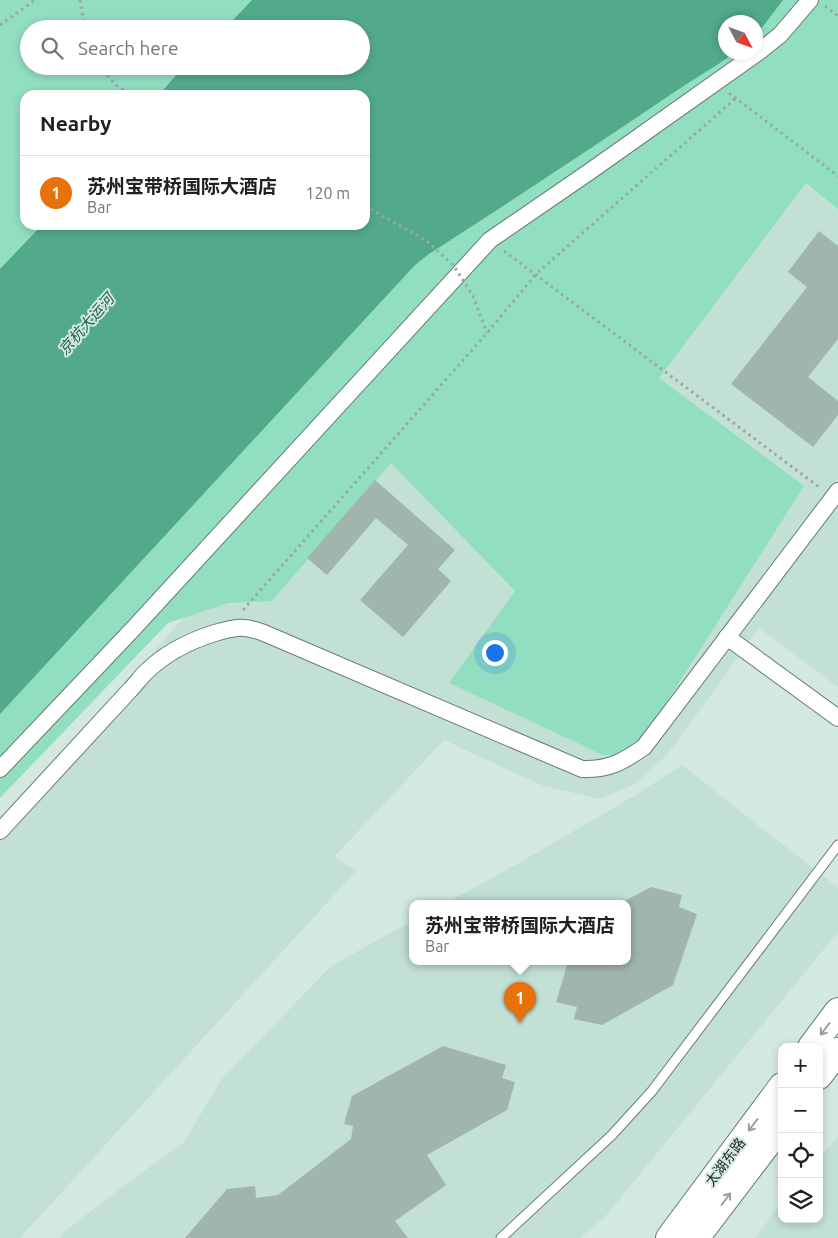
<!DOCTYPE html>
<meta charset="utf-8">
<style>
:root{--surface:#fff;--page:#f2f2f2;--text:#202124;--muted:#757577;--line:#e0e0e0;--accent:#ea580c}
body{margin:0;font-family:Ubuntu,"Noto Sans SC",sans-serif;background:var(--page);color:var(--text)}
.controls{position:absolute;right:15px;bottom:15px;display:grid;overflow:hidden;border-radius:10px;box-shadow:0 2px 8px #0003}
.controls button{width:45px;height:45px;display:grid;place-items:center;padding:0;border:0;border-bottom:1px solid var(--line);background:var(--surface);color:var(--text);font:25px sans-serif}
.compass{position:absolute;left:718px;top:15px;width:45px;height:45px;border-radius:50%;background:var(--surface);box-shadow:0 2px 8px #0003;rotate:131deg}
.you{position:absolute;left:494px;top:652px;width:18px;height:18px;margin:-12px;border:4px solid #fff;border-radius:50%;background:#1a73e8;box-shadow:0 0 0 8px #1a73e833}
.badge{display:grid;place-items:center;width:32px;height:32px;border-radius:50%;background:var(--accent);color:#fff;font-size:16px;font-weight:700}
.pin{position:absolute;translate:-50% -41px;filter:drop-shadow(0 1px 2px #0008)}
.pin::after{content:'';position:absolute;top:26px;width:18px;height:15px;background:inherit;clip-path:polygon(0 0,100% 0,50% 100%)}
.popup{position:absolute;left:409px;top:900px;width:222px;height:65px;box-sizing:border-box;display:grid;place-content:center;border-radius:10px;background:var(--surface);filter:drop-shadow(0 1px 4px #0005);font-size:16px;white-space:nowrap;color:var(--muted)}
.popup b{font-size:19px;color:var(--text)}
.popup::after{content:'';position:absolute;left:50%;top:100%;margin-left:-10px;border:10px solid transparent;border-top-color:var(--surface)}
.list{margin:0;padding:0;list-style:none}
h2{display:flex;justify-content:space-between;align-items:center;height:65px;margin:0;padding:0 20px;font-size:21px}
h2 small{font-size:16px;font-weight:400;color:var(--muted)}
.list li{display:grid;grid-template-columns:32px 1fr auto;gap:15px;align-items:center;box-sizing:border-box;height:75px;padding:0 20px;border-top:1px solid var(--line)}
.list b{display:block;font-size:19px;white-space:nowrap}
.list p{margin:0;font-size:16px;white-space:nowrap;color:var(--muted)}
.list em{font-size:16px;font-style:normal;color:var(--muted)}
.icon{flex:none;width:28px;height:28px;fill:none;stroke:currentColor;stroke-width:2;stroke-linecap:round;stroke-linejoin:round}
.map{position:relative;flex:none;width:838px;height:1238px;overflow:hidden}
.search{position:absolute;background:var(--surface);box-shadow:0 2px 8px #0003;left:20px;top:20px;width:350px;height:55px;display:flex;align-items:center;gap:12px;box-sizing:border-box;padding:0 18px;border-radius:28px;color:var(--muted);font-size:19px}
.panel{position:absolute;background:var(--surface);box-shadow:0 2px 8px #0003;left:20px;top:90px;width:350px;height:140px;border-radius:15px}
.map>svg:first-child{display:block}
.built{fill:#c2e0d3}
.green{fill:#92dec0;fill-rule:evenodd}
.water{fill:#52aa8a}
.building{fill:#a0b6ad}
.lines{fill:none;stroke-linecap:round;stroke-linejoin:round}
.lane-casing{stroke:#687c74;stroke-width:11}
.street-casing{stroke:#687c74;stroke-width:18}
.primary-casing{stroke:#687c74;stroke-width:28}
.path{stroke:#97a9a1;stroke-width:3;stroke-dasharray:2.5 4;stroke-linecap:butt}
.lane{stroke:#fff;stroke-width:9}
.street{stroke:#fff;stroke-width:16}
.primary{stroke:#fff;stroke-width:26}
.path-bridge{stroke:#97a9a1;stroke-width:3;stroke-dasharray:2.5 4;stroke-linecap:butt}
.oneway{stroke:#989c9b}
.labels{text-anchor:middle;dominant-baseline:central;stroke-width:4;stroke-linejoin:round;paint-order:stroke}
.street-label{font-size:14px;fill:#1b2420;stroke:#d3e9e0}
.water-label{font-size:15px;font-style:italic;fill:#1d614a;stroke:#d3e9e0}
</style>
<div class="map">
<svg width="838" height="1238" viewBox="0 0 838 1238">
<rect width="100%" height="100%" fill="#d3e9e0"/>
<g class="built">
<path d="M838 0V687L759 628 668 754 635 784 599 799 541 785 444 740 334 857 356 871 20 1238H0V835L367 399Z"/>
<path d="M682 765 838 888V932L604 1218 580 1238H60L63 1233 109 1197 184 1142 222 1079 331 966 412 921V962H628V904H444L519 863 634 796Z"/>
<path d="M838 1136V1238H755L782 1202V1219H819V1158Z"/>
</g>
<path class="green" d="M0 0H838V209L806 183 659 378 804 486 633 755H603L449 683 515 591 391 463 272 601 228 603 168 623 0 798ZM726 22H756V52H726ZM29 29H361V66H29ZM25 95H365V225H25Z"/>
<path class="water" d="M252 0H783L764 25 756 34V22H726V52L735 53 733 54C714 68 693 79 673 93 592 148 511 201 429 254L415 265 0 714V269L42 225H365V95H159L184 66H361V29H221L233 20Z"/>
<g class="building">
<path d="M819 231 838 246V339L808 377 838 401V415L813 447 731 384 807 287 788 272Z"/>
<path d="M375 480 455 550 438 569 451 581 403 637 360 600 408 545 376 518 327 575 307 558Z"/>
<path d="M651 887 682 895 679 907 697 914 673 985 602 1025 574 1019 577 1007 556 1002 568 962H628V904H619Z"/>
<path d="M443 1046 506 1065 502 1078 515 1082 507 1110 427 1155 446 1185 395 1221 408 1238H185L227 1189 255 1186 256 1198 278 1195 351 1139 353 1126 344 1124 352 1096Z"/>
</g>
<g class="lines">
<defs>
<path id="lane" d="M501 1238 612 1135 652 1091 838 845"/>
<g id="street">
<path d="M727 637 838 718"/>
<path d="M0 769 132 630 490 240 589 172 760 51 780 35 810 0"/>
<path d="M0 831 130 690C135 685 140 678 145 673 165 653 189 641 215 633 236 627 243 625 264 633L582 769C608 770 623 762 644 747L838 491"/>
</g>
<g id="primary">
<path d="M811 1047 838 1011"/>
<path d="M819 1076 838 1051"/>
<path d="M669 1238 782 1086"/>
<path d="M696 1238 782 1125"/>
</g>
</defs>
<use href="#lane" class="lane-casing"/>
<use href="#street" class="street-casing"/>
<use href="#primary" class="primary-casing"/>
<g class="path">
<path d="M80 0 85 29"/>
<path d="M825 6 838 16"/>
<path d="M0 25 35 0"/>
<path d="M98 66 116 85 131 95"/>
<path d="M729 93 838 176"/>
<path d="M504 251 819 487"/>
<path d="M243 610 487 333 536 274 736 98"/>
</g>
<use href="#lane" class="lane"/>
<use href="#street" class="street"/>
<use href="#primary" class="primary"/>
<path class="path-bridge" d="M365 206 427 241 454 266 473 296 487 333"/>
</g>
<defs><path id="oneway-shaft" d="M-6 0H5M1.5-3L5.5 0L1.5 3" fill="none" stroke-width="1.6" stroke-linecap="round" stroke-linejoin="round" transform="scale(1.25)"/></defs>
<g class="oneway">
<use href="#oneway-shaft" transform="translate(825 1029) rotate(127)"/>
<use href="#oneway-shaft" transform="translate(753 1125) rotate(127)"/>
<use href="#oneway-shaft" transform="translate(726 1199) rotate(-53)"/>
</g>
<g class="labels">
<g class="street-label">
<text transform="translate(725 1162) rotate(-53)">太湖东路</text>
</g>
<g class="water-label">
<text transform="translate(86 324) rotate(-49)">京杭大运河</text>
</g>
</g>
</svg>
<div class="controls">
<button>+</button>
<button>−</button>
<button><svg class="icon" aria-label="locate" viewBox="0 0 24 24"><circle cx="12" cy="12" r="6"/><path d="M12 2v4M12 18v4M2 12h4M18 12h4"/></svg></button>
<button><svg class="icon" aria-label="layers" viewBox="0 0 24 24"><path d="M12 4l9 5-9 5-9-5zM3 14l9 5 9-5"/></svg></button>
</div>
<svg class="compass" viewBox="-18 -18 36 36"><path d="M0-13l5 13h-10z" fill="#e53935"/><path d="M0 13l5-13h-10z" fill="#757577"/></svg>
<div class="you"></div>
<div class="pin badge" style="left:520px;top:1023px;background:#e8710a">1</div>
<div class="popup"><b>苏州宝带桥国际大酒店</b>Bar</div>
<div class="search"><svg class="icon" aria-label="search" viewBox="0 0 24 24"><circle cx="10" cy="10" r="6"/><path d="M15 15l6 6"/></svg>Search here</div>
<section class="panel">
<h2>Nearby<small></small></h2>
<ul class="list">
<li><span class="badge" style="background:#e8710a">1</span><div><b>苏州宝带桥国际大酒店</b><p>Bar</p></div><em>120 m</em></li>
</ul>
</section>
</div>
